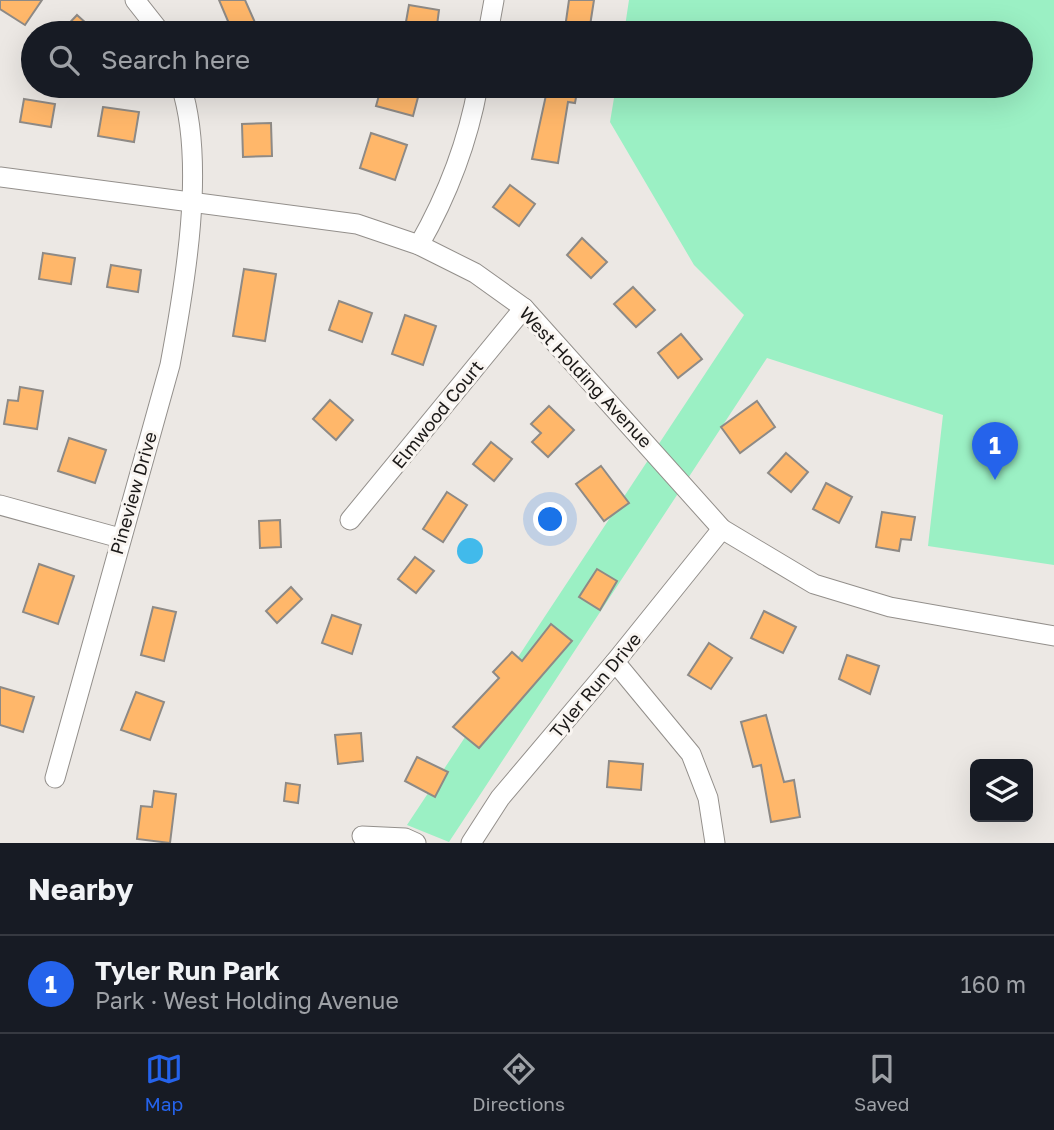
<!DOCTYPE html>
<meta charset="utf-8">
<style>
:root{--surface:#171b24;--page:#242831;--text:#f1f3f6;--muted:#9ea1a6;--line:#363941;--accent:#2563eb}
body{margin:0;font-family:"Golos Text",sans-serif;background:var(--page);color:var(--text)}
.controls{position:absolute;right:21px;bottom:21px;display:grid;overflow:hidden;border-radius:10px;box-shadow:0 7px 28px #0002}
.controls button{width:63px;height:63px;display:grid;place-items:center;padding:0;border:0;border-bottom:2px solid var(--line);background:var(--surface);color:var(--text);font:35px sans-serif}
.you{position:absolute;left:551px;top:520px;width:24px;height:24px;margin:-18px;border:5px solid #fff;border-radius:50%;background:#1a73e8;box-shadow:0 0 0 10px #1a73e833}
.badge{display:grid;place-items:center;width:46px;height:46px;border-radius:50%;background:var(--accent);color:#fff;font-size:23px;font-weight:700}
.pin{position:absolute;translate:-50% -58px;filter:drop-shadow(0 2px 4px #0008)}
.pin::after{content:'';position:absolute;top:37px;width:24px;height:21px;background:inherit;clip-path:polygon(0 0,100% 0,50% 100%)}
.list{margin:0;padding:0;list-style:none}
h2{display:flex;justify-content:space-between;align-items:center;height:91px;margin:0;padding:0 28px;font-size:30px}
h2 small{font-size:23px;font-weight:400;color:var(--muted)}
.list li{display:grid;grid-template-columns:46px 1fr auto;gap:21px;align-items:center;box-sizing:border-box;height:98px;padding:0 28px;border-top:2px solid var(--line)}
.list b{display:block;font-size:26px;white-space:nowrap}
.list p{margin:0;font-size:23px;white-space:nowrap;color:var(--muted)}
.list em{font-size:23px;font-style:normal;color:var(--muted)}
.icon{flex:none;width:38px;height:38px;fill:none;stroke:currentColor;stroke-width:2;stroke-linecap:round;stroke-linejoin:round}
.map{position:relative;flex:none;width:1054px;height:843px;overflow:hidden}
.search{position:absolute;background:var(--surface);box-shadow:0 7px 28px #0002;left:21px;right:21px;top:21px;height:77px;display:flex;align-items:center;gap:18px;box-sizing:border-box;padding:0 24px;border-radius:38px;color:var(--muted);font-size:26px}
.sheet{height:189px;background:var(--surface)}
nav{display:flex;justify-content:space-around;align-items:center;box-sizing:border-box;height:98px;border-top:2px solid var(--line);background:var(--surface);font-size:19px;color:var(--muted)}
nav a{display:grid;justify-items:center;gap:4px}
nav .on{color:var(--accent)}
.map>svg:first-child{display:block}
.green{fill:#9bf0c4}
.water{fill:#41baeb}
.building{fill:#ffb76a;stroke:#8e8a86;stroke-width:2}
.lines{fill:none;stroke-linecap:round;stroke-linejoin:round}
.street-casing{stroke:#938f8b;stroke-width:21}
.street{stroke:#fff;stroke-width:19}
.labels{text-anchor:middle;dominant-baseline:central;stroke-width:6;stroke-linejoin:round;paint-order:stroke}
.street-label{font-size:18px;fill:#1b1918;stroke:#f9f5f1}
</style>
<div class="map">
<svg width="1054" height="843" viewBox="0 0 1054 843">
<rect width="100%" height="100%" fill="#ece8e4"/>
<path class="green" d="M629 0H1054V565L928 546 943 415 767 358 449 842 407 825 744 315 694 265 610 122 616 86H1021V33H624Z"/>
<circle class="water" cx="470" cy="551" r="13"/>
<g class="building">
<path d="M0 0H42L25 25 0 9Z"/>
<path d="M219 0H245L257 27 233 33Z"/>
<path d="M569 0H594L589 32 565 28Z"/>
<path d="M409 5 439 10 436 33H404Z"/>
<path d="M77 15 97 33H60Z"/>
<path d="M389 86H421L413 116 376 106 381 88 388 90Z"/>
<path d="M548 86H578L575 103 568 102 558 163 532 159Z"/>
<path d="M24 99 55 104 51 127 20 122Z"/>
<path d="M103 107 139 112 134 142 98 136Z"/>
<path d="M271 123 272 156 243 157 242 124Z"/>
<path d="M371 133 407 145 395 180 360 168Z"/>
<path d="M510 185 535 204 519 226 493 207Z"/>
<path d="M582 238 607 262 591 278 567 255Z"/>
<path d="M43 253 75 258 71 284 39 279Z"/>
<path d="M111 265 141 270 138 292 107 287Z"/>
<path d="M244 269 276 274 265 341 233 336Z"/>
<path d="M633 287 655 310 636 327 614 304Z"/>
<path d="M339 301 372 313 362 342 329 330Z"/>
<path d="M405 315 436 326 423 365 392 354Z"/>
<path d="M681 334 702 359 678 378 658 353Z"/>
<path d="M20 387 43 391 37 429 4 424 8 400 18 401Z"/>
<path d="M330 400 353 420 336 440 313 419Z"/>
<path d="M757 401 775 427 740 453 721 427Z"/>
<path d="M549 406 574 430 548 457 532 442 541 433 531 424Z"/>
<path d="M69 438 106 450 95 483 58 471Z"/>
<path d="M491 442 512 459 494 481 473 464Z"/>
<path d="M786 453 808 472 791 492 768 473Z"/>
<path d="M601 466 629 503 604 521 576 484Z"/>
<path d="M826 483 852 497 839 523 813 509Z"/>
<path d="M447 492 467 505 443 542 423 529Z"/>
<path d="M882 512 915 517 911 540 901 539 899 551 876 547Z"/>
<path d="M280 520 281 547 260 548 259 521Z"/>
<path d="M415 557 434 571 416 593 398 579Z"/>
<path d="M39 564 74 576 58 624 23 612Z"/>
<path d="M597 569 617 581 600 610 579 597Z"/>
<path d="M291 587 302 599 277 623 266 611Z"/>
<path d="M153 607 176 612 164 661 141 655Z"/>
<path d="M764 611 796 627 783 653 751 638Z"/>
<path d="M332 615 361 625 352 654 322 643Z"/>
<path d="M551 624 572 641 479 748 453 727 499 678 493 672 512 652 522 661Z"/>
<path d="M709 643 732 658 711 689 688 675Z"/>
<path d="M847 655 879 666 870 694 839 679Z"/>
<path d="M0 687 34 697 23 732 0 725Z"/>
<path d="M136 692 164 702 150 740 121 730Z"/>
<path d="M766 715 784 782 794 780 800 817 771 822 761 765 753 767 741 722Z"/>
<path d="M361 733 363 761 338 764 335 735Z"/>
<path d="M417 757 448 772 435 797 405 781Z"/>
<path d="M609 761 643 764 641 790 607 787Z"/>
<path d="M286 783 300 785 298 803 284 801Z"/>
<path d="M154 791 176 794 170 843 137 839 141 806 152 807Z"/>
</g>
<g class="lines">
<defs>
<g id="street">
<path d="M135 0 161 33"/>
<path d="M488 33 494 0"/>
<path d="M0 177 357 224 419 245 475 273 524 308 722 529 814 584 890 607 1054 636"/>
<path d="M419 245C447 196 468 141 478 86"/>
<path d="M0 505 120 538"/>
<path d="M350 520 524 308"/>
<path d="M615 662 691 754 708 798 715 843"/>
<path d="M55 778 170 365C185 285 206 163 181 86"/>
<path d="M362 836 405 838 416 843"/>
<path d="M471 843 500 798 615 662 722 529"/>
</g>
</defs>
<use href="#street" class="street-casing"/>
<use href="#street" class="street"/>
</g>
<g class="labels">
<g class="street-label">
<text transform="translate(586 377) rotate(47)">West Holding Avenue</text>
<text transform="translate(437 414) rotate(-51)">Elmwood Court</text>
<text transform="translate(133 493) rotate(-74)">Pineview Drive</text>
<text transform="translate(595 685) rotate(-50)">Tyler Run Drive</text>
</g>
</g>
</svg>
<div class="controls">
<button><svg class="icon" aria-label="layers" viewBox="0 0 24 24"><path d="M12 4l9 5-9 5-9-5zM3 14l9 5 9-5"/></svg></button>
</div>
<div class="you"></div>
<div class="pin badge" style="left:995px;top:480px">1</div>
<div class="search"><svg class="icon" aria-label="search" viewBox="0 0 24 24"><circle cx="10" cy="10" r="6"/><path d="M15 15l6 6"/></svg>Search here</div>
</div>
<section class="sheet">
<h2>Nearby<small></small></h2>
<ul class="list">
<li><span class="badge">1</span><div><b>Tyler Run Park</b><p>Park · West Holding Avenue</p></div><em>160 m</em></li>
</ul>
</section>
<nav>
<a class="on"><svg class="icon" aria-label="map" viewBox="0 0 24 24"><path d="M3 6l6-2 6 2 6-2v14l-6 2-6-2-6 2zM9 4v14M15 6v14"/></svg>Map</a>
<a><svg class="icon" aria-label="directions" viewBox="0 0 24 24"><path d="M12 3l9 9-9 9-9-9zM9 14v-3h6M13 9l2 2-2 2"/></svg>Directions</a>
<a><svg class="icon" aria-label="saved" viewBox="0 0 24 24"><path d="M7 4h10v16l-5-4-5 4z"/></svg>Saved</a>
</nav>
